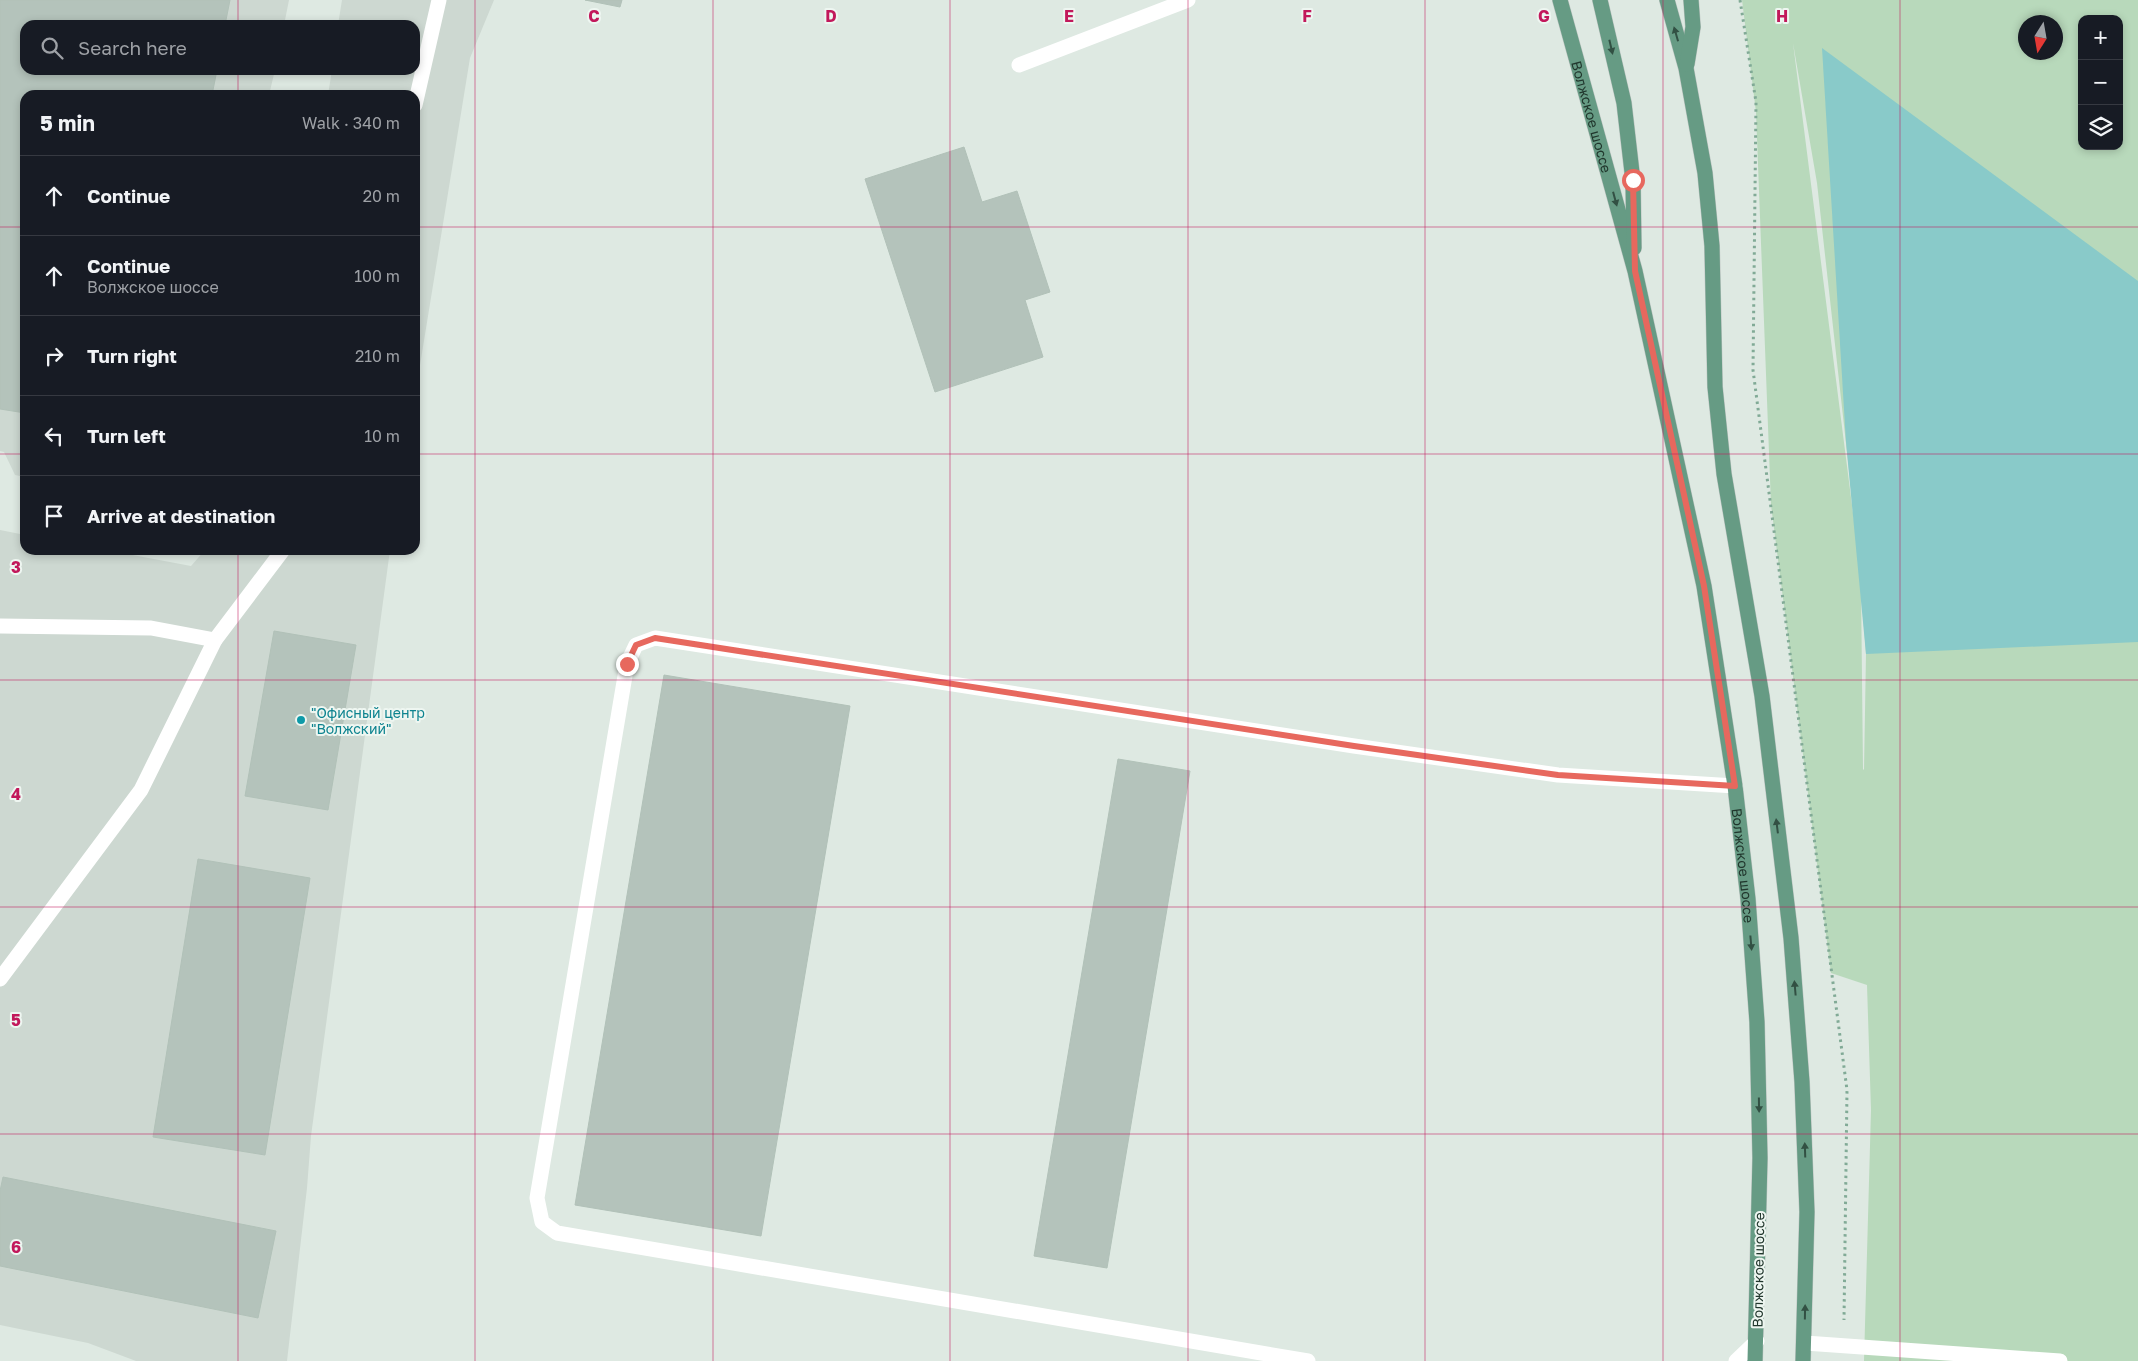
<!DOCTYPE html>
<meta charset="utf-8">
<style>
:root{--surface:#171b24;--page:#242831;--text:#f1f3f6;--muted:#9ea1a6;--line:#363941}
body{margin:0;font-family:"Golos Text",sans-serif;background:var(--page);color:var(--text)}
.controls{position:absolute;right:15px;top:15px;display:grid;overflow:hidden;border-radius:10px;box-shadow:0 2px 8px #0003}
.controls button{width:45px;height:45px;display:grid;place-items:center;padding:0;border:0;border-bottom:1px solid var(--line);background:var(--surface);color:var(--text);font:25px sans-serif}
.compass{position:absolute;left:2018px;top:15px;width:45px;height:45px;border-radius:50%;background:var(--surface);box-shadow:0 2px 8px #0003;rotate:191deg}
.stop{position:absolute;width:15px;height:15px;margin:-11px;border:4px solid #e7685e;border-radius:50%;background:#fff}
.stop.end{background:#e7685e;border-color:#fff;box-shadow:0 1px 5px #0008}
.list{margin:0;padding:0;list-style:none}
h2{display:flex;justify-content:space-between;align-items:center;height:65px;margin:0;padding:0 20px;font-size:21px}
h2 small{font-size:16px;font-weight:400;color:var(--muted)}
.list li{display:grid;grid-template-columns:32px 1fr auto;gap:15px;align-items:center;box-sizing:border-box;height:80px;padding:0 20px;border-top:1px solid var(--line)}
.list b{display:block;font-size:19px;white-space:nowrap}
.list p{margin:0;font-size:16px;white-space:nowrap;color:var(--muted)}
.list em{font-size:16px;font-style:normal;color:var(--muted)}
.icon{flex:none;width:28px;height:28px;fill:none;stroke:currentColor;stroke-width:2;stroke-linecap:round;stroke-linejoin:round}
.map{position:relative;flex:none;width:2138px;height:1361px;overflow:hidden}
.search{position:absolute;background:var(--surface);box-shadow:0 2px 8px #0003;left:20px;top:20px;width:400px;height:55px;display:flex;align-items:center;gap:12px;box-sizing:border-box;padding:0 18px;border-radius:15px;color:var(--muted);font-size:19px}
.panel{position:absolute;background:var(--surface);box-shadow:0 2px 8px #0003;left:20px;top:90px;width:400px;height:465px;border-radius:15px}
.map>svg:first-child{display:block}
.built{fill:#cdd8d1}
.green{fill:#b8d9bb;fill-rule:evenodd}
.water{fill:#89cac9}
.building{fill:#b4c3bb;stroke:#b1c1b8}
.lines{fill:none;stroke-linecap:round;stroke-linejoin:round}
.major-casing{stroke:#bcc3c0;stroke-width:16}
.path{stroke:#81aa96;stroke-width:3;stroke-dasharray:2.5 4;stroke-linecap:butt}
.minor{stroke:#fff;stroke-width:15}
.major{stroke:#669b84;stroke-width:15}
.oneway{fill:#325043}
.route{stroke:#e7685e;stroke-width:6}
.grid{fill:none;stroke:#c2185b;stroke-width:1;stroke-opacity:0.55}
.culture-dot{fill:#0f9aa8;stroke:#eef6f1;stroke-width:2}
.labels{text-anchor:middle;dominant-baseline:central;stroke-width:4;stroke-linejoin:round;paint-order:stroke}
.street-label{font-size:14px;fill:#21372d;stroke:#eef6f1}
.culture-label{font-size:14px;fill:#0d838f;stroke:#eef6f1;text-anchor:start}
.grid-label{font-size:16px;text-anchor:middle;font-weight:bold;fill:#c2185b;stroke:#eef6f1;stroke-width:4;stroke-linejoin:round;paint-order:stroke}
</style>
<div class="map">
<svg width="2138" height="1361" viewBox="0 0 2138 1361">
<rect width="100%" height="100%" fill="#dee9e2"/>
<g class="built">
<path d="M0 0H289L284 25H25V70H275L269 95H25V477L15 475 4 452 0 451Z"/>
<path d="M342 0H494L470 58 415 396V95H328L332 70H415V25H338Z"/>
<path d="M0 530 25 535V550H106L191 566 205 550H390L311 1136 307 1188 287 1361H136L88 1343 0 1325Z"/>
</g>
<path class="green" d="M1742 0H2138V1361H1864L1871 1110 1867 985 1831 973 1771 505 1756 112ZM2082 19H2119V146H2082ZM2026 22H2056V52H2026ZM1793 43 1817 183 1859 560ZM1861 588 1866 654 1864 770 1863 769Z"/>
<path class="water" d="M1822 48 2138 281V642L1866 654 1846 442Z"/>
<g class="building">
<path d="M0 0H230L225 25H25V70H217L212 95H25V413L0 409Z"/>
<path d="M585 0H622L620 7Z"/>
<path d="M964 147 982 202 1017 191 1050 292 1025 300 1043 357 935 392 865 179Z"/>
<path d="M274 631 356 645 328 810 245 796Z"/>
<path d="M664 675 850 706 761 1236 575 1205Z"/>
<path d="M1118 759 1190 771 1107 1268 1034 1256Z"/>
<path d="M198 859 310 878 265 1155 153 1137Z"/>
<path d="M3 1177 276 1231 258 1318 0 1266V1191Z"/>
</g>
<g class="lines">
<defs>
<g id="major">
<path id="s1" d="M1560 0 1635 271 1704 586 1735 786 1748 899 1757 1022 1760 1158 1755 1361"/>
<path d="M1600 0 1624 103 1633 181 1634 248"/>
<path d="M1667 0 1686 68 1705 173 1712 246 1715 387 1724 474 1762 696 1791 938 1802 1082 1807 1212 1803 1361"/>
<path d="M1687 64 1693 27 1691 0"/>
</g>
</defs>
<use href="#major" class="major-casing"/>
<path class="path" d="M1740 0 1756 102 1753 370 1847 1090 1844 1320"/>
<g class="minor">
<path d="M1019 65 1188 0"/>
<path d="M415 105 439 0"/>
<path d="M0 626 151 628 215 640"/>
<path d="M0 979 141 790 215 640 283 550"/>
<path d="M1805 1343 2060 1361"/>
<path d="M1308 1361 557 1233 542 1222 537 1198 627 664 636 645 655 638 1354 746 1558 775 1735 786"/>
<path d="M1736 1361 1757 1341"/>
</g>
<use href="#major" class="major"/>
</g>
<defs><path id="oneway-solid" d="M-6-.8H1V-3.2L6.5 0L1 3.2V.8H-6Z" transform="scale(1.25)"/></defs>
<g class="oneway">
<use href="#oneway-solid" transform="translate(1676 34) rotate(-106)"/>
<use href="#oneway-solid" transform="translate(1611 47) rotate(77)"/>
<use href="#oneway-solid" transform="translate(1615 199) rotate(75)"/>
<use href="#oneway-solid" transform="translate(1777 826) rotate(-97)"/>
<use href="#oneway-solid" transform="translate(1751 943) rotate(85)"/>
<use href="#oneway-solid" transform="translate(1795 988) rotate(-95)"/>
<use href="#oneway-solid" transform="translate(1759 1105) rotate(89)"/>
<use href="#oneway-solid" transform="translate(1805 1150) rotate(-92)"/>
<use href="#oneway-solid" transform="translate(1805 1312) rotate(-89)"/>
</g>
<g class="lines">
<path class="route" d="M627 664 636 645 655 638 1354 746 1558 775 1735 786 1704 586 1635 271 1633 180"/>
</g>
<path class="grid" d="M238 0V25M475 0V1361M713 0V1361M950 0V1361M1188 0V1361M1425 0V1361M1663 0V1361M1900 0V1361M238 70V95M0 227H25M415 227H2138M0 454H25M415 454H2138M238 550V1361M0 680H2138M0 907H2138M0 1134H2138"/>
<circle class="culture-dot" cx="301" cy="720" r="5"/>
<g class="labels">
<g class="street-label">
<text stroke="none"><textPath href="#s1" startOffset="121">Волжское шоссе</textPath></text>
<text stroke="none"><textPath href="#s1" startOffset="886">Волжское шоссе</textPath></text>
<text transform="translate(1758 1270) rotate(-89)">Волжское шоссе</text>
</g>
<g class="culture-label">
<text x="311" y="712">"Офисный центр<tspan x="311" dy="16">"Волжский"</tspan></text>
</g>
</g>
<g class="grid-label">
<text x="594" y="22">C</text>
<text x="831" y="22">D</text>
<text x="1069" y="22">E</text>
<text x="1307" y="22">F</text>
<text x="1544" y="22">G</text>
<text x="1782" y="22">H</text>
<text x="16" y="573">3</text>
<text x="16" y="800">4</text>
<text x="16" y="1026">5</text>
<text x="16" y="1253">6</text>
</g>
</svg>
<div class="controls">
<button>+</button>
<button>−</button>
<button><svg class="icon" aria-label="layers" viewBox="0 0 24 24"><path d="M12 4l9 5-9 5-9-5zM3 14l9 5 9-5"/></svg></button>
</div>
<svg class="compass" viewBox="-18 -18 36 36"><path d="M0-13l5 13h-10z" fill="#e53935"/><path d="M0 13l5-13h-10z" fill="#9ea1a6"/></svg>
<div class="stop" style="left:1633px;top:180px"></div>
<div class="stop end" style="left:627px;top:664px"></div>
<div class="search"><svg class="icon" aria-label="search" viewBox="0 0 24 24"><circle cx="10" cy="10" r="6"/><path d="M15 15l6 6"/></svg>Search here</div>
<section class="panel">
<h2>5 min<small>Walk · 340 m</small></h2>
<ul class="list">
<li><svg class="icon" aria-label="ahead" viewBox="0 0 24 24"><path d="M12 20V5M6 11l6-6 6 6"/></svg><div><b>Continue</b></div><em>20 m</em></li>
<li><svg class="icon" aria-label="ahead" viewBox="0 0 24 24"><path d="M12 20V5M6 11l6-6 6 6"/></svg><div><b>Continue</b><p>Волжское шоссе</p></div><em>100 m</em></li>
<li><svg class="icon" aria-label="right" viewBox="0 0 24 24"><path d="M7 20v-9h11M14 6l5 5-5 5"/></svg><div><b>Turn right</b></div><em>210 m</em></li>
<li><svg class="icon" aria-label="left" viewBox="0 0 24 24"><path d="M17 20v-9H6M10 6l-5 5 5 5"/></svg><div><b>Turn left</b></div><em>10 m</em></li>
<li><svg class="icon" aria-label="arrive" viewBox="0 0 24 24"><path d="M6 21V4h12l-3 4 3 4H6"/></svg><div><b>Arrive at destination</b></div></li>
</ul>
</section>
</div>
